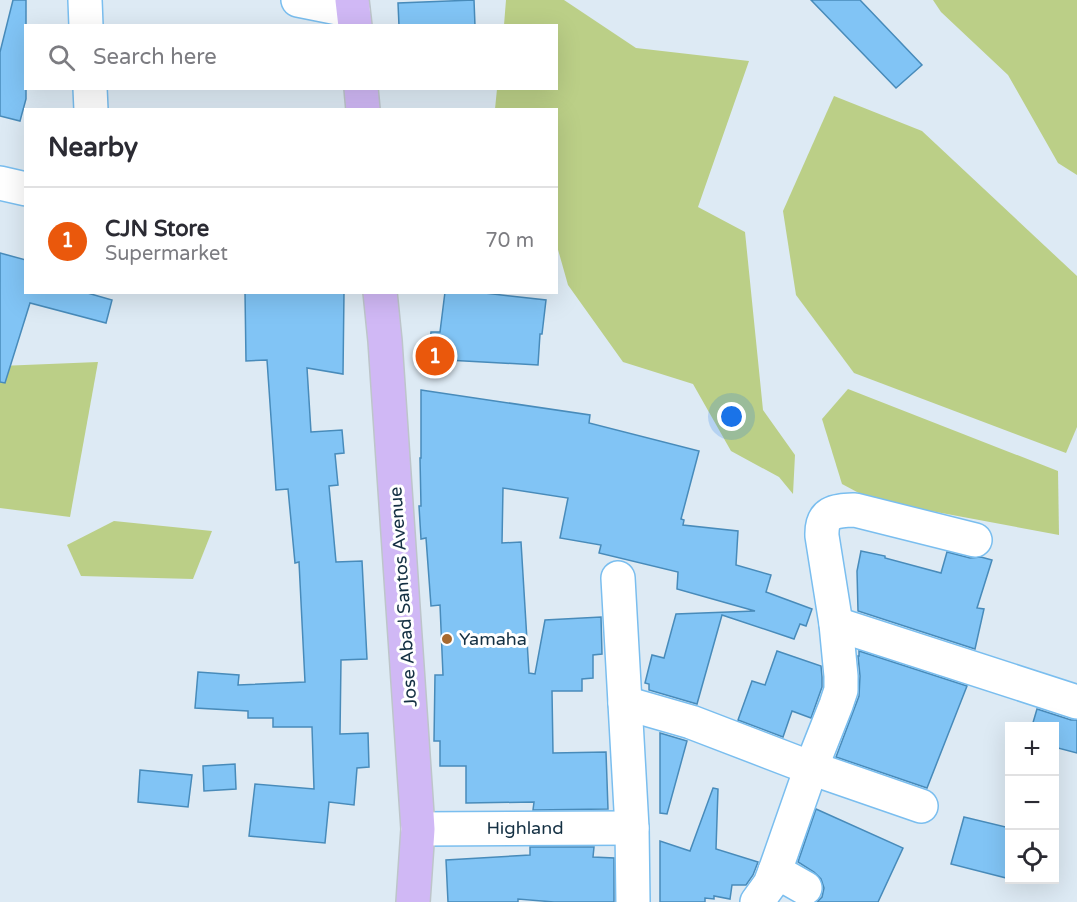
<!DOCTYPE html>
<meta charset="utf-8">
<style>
:root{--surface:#fff;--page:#f7f7f7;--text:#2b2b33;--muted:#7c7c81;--line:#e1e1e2;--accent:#ea580c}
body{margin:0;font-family:"Varela Round",sans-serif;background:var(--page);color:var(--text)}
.controls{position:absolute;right:18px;bottom:18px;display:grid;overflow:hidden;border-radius:0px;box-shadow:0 6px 24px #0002}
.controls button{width:54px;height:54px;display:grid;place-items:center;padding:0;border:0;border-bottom:2px solid var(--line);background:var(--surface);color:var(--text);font:30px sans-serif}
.you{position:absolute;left:732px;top:417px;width:21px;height:21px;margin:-15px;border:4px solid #fff;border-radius:50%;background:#1a73e8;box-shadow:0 0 0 9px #1a73e833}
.badge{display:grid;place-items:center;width:39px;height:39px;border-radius:50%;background:var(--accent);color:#fff;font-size:20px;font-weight:700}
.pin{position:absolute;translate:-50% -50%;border:3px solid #fff;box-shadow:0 2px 6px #0006}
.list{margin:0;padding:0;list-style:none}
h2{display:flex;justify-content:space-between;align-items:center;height:78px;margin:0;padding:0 24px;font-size:26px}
h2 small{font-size:20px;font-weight:400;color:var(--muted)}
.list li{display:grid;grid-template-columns:39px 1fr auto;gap:18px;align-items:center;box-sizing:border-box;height:108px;padding:0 24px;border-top:2px solid var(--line)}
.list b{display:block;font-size:22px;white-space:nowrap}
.list p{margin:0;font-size:20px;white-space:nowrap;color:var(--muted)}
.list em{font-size:20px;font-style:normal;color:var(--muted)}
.icon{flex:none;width:33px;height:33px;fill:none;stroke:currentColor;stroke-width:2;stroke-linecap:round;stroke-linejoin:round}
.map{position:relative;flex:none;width:1077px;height:902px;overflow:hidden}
.search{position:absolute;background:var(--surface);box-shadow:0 6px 24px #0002;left:24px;top:24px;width:534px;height:66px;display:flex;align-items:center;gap:15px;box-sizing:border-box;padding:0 21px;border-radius:0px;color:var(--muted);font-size:22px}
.panel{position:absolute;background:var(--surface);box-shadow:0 6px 24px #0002;left:24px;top:108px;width:534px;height:186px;border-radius:0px}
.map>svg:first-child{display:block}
.water{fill:#bbcf87}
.building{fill:#81c4f5;stroke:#488bba;stroke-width:1.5}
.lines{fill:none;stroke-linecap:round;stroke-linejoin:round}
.minor-casing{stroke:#7abeef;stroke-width:36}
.major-casing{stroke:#bdc5ca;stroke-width:36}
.minor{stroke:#fff;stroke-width:33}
.major{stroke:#d0b8f5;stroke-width:33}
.poi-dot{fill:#a86a2f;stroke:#fff;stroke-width:2}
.labels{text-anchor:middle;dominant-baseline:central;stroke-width:6;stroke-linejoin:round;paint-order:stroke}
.street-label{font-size:18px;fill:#143043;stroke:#fff}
.poi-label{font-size:18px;fill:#143043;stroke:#fff;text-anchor:start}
</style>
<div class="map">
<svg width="1077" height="902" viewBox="0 0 1077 902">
<rect width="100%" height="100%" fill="#ddeaf4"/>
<g class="water">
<path d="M506 0H564L636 48 749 61 698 207 745 232 763 410 795 455 793 494 779 477 731 451 693 384 623 362 568 285 557 246 556 110 495 109 497 89 556 88V26L504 25Z"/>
<path d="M933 0H1077V175L1058 163 1008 75 941 12Z"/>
<path d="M834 96 922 131 1077 276V427L1066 453 854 373 796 295 783 211Z"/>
<path d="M98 362 70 517 0 508V366Z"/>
<path d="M848 389 1058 471 1059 535 872 500 842 484 822 419Z"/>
<path d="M114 521 212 531 193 579 81 576 67 545Z"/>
</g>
<g class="building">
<path d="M13 0H26V99L20 121 0 116V52Z"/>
<path d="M474 0 475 26H399L398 3Z"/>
<path d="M811 0H860L922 65 896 88Z"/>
<path d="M0 253 26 260V292H84L112 300 106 323 30 303 5 383 0 382Z"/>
<path d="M245 292H344L343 374 307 368 311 432 342 430 344 453 335 454 338 485 329 486 336 562 362 561 367 659 341 660 340 734 368 733 369 767 357 768 354 805 329 802 325 843 249 836 255 784 314 789 312 727H273V718H248V711L195 708 198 672 239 675 238 685 305 682 299 562 295 563 288 489 276 490 267 360 246 361Z"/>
<path d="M445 292H476L546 300 542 334H540L538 365 429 359 431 332H440Z"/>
<path d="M421 390 590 415 589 423 699 451 681 519 684 520 683 525 738 531 736 565 771 575 766 592 812 609 806 626 800 624 794 639 722 615 697 704 649 690V684L645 683 652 655 664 658 676 614 755 611 677 589 678 572 599 553 601 545 560 538 568 498 503 488 502 543 521 542 529 673 535 674 545 620 601 617 602 654 593 655V678L582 679V691H552L553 753 606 752 608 809 533 810 534 802 466 803V766H440V741H434L435 675H443L440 605 431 606 426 538 421 539 419 506H421L420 458H421Z"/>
<path d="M861 551 885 556V558L941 573 947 552 970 558 981 557 992 560 977 608 984 609 975 649 858 611 857 571Z"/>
<path d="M777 651 821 666 822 677V687L811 718 792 711 783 737 738 720 752 681 765 685Z"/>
<path d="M859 651 967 686 927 788 836 757 859 696 860 676 858 656H859Z"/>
<path d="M1037 709 1071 720H1077V753L1054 747V726H1032Z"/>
<path d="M660 733 687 741 667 814 660 813Z"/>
<path d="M235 764 236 789 204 791 203 766Z"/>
<path d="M140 770 192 775 188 807 138 802Z"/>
<path d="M713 788 718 789 716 849 758 862 753 875 746 885H732L730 899 714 896V899L705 898V902H660V841L690 851Z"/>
<path d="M816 809 903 848 878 902H817L822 897 824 888 821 879 814 872 798 862Z"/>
<path d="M964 817 1010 828V879L951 864Z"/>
<path d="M530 847H594L593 857 614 858V902H554L518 899V902H448L446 860 530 855Z"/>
</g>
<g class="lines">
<defs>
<g id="minor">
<path d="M85 0 86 26"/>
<path d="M298 0 353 11"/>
<path d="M90 88 91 110"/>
<path d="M0 183 26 189"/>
<path d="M618 578 632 828 633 902"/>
<path d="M836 624 1077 702"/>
<path d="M625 703 691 722 811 768 921 806"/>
<path d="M418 829 632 828"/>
<path d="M775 871 805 888"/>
<path d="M757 902 770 884 775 871 811 768 836 705 841 690V676L836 624 822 536C821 511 835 511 855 510L975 540"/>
</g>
<g id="major">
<path d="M352 0 355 26"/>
<path d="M361 88 363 110"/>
<path d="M380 292 385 341 418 829 413 902"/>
</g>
</defs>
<use href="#minor" class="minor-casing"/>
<use href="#major" class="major-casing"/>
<use href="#minor" class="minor"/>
<use href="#major" class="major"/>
</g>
<circle class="poi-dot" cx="447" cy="639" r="6"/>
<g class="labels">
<g class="street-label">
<text transform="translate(403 597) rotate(-94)">Jose Abad Santos Avenue</text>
<text x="525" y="828">Highland</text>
</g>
<g class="poi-label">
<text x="459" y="639">Yamaha</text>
</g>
</g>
</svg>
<div class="controls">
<button>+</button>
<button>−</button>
<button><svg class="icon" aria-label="locate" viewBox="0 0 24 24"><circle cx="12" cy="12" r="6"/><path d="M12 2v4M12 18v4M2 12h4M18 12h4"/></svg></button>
</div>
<div class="you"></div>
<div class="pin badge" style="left:435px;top:356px">1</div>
<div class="search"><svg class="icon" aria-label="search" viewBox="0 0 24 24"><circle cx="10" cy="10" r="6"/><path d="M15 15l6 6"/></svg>Search here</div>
<section class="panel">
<h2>Nearby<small></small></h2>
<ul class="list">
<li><span class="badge">1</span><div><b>CJN Store</b><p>Supermarket</p></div><em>70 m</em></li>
</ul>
</section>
</div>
